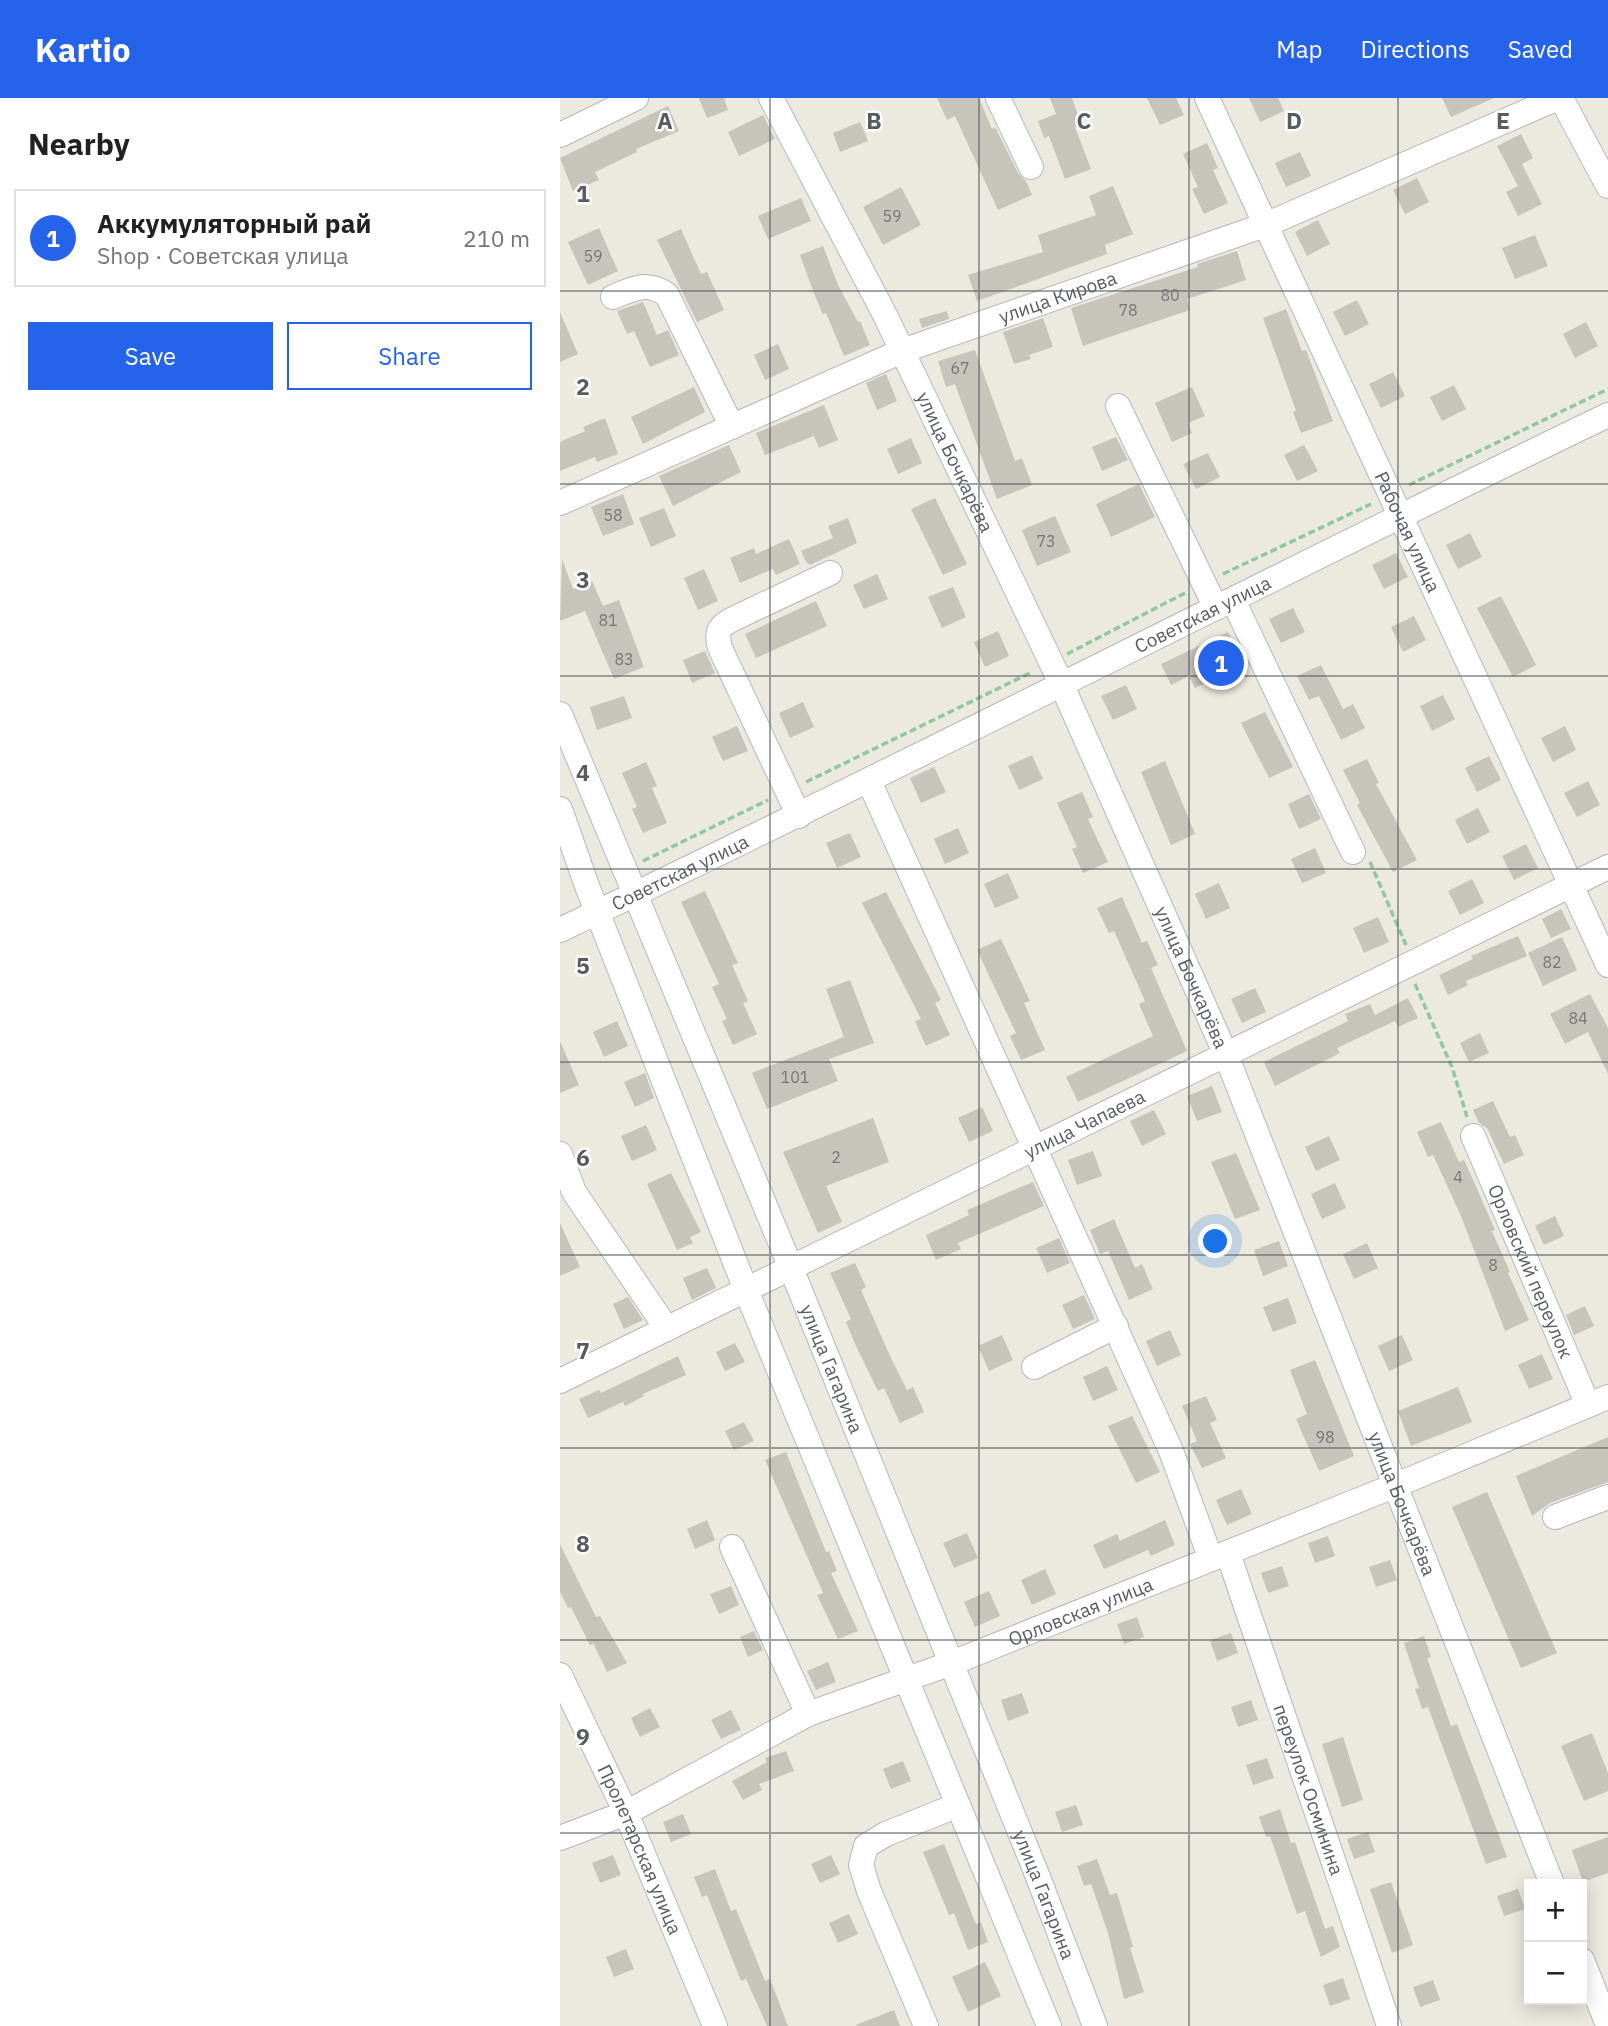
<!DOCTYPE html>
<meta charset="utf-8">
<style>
:root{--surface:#fff;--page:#f6f6f6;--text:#202124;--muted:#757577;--line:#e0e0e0;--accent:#2563eb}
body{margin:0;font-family:"IBM Plex Sans",sans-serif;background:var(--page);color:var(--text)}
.controls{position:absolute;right:21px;bottom:21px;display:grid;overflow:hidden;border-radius:0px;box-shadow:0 4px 18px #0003}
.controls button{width:63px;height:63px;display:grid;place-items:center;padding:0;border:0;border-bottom:2px solid var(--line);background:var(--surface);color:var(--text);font:35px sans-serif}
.you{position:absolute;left:656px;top:1144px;width:24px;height:24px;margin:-18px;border:5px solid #fff;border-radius:50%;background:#1a73e8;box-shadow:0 0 0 10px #1a73e833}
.badge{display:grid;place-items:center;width:46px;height:46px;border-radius:50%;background:var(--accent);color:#fff;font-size:23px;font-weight:700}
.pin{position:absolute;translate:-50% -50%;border:4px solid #fff;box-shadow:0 2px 7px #0006}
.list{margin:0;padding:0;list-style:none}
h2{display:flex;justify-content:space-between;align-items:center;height:91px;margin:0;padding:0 28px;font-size:30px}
h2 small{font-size:23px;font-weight:400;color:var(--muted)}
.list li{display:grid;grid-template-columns:46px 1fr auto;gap:21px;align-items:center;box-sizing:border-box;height:98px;margin:0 14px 14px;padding:0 14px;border:2px solid var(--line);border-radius:0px}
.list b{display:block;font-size:26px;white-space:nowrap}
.list p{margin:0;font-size:23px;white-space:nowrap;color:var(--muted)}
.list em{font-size:23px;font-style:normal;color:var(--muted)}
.actions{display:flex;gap:14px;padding:21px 28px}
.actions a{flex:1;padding:16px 0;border:2px solid var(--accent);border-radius:0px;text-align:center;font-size:24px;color:var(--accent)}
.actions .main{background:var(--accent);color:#fff}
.map{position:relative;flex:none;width:1048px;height:1928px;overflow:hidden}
header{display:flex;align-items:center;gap:42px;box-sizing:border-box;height:98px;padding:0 35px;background:var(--accent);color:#fff}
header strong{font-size:33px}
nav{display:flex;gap:38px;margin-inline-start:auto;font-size:24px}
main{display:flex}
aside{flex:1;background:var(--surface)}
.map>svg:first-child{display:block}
.building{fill:#c7c4bb}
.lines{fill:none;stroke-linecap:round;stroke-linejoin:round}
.minor-casing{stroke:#b5b7bd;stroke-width:26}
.path{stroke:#91c8a1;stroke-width:3.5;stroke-dasharray:7 3.5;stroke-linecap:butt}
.minor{stroke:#fff;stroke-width:24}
.grid{fill:none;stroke:#585c61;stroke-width:2;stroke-opacity:0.55}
.labels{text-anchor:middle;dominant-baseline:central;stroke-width:5;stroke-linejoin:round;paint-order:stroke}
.number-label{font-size:16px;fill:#747678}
.street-label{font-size:19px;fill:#585c61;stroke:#fff}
.grid-label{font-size:23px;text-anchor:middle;font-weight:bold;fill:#585c61;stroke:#fff;stroke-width:5;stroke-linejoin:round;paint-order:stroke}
</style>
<header>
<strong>Kartio</strong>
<nav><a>Map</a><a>Directions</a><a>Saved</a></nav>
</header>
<main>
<aside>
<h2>Nearby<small></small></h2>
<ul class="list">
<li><span class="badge">1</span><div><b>Аккумуляторный рай</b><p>Shop · Советская улица</p></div><em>210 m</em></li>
</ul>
<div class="actions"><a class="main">Save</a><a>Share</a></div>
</aside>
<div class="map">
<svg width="1048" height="1928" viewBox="0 0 1048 1928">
<rect width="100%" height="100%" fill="#ece9de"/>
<g class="building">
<path d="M139 0H164L168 12 147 20Z"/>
<path d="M377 0H419L432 31 435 29 458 75 466 83 472 97 438 112 395 18 387 22Z"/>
<path d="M490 0H512L521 26 515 29 531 71 505 81 489 38 484 40 478 23 496 16Z"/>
<path d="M587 0H616L624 17 600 27Z"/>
<path d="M689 0H718L724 13 700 24Z"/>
<path d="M882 0H934L891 19Z"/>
<path d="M108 8 119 33 76 51 77 54 35 74 39 82 13 93 0 60Z"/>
<path d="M203 17 215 41 179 58 168 34Z"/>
<path d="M300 24 308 43 280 54 273 35Z"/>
<path d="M961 36 973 60 962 66 982 106 958 118 946 94 958 88 937 48Z"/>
<path d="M647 45 658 70 653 72 668 105 644 116 632 91 638 89 623 56Z"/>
<path d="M740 54 751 78 726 89 715 65Z"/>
<path d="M857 80 869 104 845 116 833 92Z"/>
<path d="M553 88 573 136 545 147 547 156 417 203 408 177 483 154 478 137 536 117 529 98Z"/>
<path d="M341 89 361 127 323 147 303 109Z"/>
<path d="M241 100 251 123 208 141 198 118Z"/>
<path d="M758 122 770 146 747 158 735 134Z"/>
<path d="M39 130 58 173 28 187 8 144Z"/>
<path d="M121 131 141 176 147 174 164 212 137 224 97 142Z"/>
<path d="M975 137 988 168 955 181 942 150Z"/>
<path d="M263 148 278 187 298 224 300 223 310 247 284 258 266 215 263 216 255 198 240 157Z"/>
<path d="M677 153 686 182 627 201 630 212 523 248 511 210 638 169 637 166Z"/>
<path d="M797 202 809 226 785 238 773 214Z"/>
<path d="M83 204 97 237 108 232 119 257 90 269 74 233 67 236 57 213Z"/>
<path d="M726 211 742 253 746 252 773 323 741 335 733 314 736 313 703 220Z"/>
<path d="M387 213 389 221 362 230 359 221Z"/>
<path d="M0 214 18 256 0 264Z"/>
<path d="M483 220 493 249 469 257 471 261 454 266 443 234Z"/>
<path d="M1026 224 1038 248 1015 260 1003 236Z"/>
<path d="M218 246 229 271 205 282 194 257Z"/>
<path d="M415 252 455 363 462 360 472 387 437 401 395 286 386 289 378 263Z"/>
<path d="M833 274 845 298 821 310 809 286Z"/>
<path d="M326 276 337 303 317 312 306 285Z"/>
<path d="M894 287 906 311 882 323 870 299Z"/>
<path d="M134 289 145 314 83 346 71 319Z"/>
<path d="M632 289 645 318 628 325 632 335 612 344 595 305Z"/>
<path d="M264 307 278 342 259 350 254 338 205 357 196 335Z"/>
<path d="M45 320 58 356 37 364 35 359 0 373V344L25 333 23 329Z"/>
<path d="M556 339 568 362 542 373 532 349Z"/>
<path d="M351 340 362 365 338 376 327 351Z"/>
<path d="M169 347 181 374 113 408 99 378Z"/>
<path d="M744 347 758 373 737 383 724 357Z"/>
<path d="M648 355 660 379 636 391 623 366Z"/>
<path d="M579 386 595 419 551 439 536 406Z"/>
<path d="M63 396 74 426 43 438 31 409Z"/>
<path d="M375 400 407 466 383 477 351 411Z"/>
<path d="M104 410 116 438 91 449 79 420Z"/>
<path d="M495 418 511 454 477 468 462 432Z"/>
<path d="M288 420 297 445 250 467 246 464 241 453 273 440 268 428Z"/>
<path d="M910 435 922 459 898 471 886 447Z"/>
<path d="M229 441 240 466 216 477 213 471 180 485 170 460 194 450 196 456Z"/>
<path d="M836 455 848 479 824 491 812 467Z"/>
<path d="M2 461 13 491 32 483 43 508 59 502 84 569 54 581 25 513 0 523Z"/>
<path d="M144 471 158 503 138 512 124 480Z"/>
<path d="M317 476 328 501 304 511 293 487Z"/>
<path d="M393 489 406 519 382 530 368 499Z"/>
<path d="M941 498 976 567 953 579 917 510Z"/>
<path d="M256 503 267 528 196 560 185 536Z"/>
<path d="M733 510 745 534 721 545 709 521Z"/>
<path d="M854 518 866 542 843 554 831 529Z"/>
<path d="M438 533 449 558 425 569 414 544Z"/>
<path d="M668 534 679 557 644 573 649 583 635 590 629 578 611 587 601 566Z"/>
<path d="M145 553 155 575 132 585 123 562Z"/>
<path d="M761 567 783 611 793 606 805 630 781 642 759 598 749 602 737 578Z"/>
<path d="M566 587 577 611 553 622 541 598Z"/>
<path d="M883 597 895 621 872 633 860 608Z"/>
<path d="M64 598 72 620 37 632 30 609Z"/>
<path d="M243 604 254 629 230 640 219 615Z"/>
<path d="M705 614 733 669 709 680 681 625Z"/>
<path d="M177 628 188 653 163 663 152 639Z"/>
<path d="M1005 628 1016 652 993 664 981 640Z"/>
<path d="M472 657 483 681 459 692 448 668Z"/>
<path d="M929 658 941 682 917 694 905 670Z"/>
<path d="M807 661 819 685 816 686 857 762 833 774 797 707 800 705 783 672Z"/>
<path d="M605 663 635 736 611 747 581 674Z"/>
<path d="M86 664 97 688 92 690 107 725 83 735 72 711 77 709 62 675Z"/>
<path d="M374 669 386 694 361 705 350 680Z"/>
<path d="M1028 683 1040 707 1017 719 1004 695Z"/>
<path d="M522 694 533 719 528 721 548 764 523 775 512 751 517 749 497 705Z"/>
<path d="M749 696 761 721 739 731 728 706Z"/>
<path d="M918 710 930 734 907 746 895 722Z"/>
<path d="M398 730 409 755 385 766 374 741Z"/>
<path d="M290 735 301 759 277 770 266 745Z"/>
<path d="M966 746 978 770 954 782 942 758Z"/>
<path d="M755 750 766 775 742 785 731 761Z"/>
<path d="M448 775 459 800 435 810 424 786Z"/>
<path d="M912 781 924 805 900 817 888 793Z"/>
<path d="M659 785 670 810 646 821 635 796Z"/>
<path d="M145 793 178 865 172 867 188 903 183 905 197 936 173 947 162 923 167 921 152 889 159 886 121 804Z"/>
<path d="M326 794 381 902 375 905 390 937 366 948 355 923 361 921 302 805Z"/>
<path d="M562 799 582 845 587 843 598 867 591 870 627 953 518 1004 506 979 593 938 579 906 585 903 554 833 549 835 537 810Z"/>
<path d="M1001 811 1011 831 991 840 982 821Z"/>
<path d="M818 819 829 844 804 855 793 830Z"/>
<path d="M958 838 967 858 906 883 908 887 888 897 879 877 913 861 911 858Z"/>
<path d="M1002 839 1017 872 983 888 968 855Z"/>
<path d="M441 841 470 903 464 905 485 952 461 962 450 938 456 935 417 852Z"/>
<path d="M290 882 314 945 269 961 278 983 207 1011 192 975 284 939 266 891Z"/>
<path d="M695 890 706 914 682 925 671 901Z"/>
<path d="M1030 896 1048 930V976L1028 934 1005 946 990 916Z"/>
<path d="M848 900 858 920 838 929 835 923 777 950 780 955 715 988 704 964 788 923 785 916 810 906 815 917Z"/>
<path d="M57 923 68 948 44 959 33 934Z"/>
<path d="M920 935 929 955 909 964 900 945Z"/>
<path d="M0 943 19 987 0 995Z"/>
<path d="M85 975 94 1000 75 1009 64 984Z"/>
<path d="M652 988 662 1014 637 1023 627 998Z"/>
<path d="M933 1003 950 1039 955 1037 964 1057 944 1066 927 1030 919 1025 913 1012Z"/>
<path d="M422 1009 433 1033 409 1044 398 1020Z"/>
<path d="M594 1012 606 1036 582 1048 570 1023Z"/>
<path d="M313 1020 329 1064 266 1088 282 1124 258 1135 223 1054Z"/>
<path d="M881 1024 899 1064 904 1062 915 1086 935 1132 932 1133 950 1174 948 1175 969 1222 945 1233 901 1118 873 1057 868 1059 857 1034Z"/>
<path d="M86 1027 97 1052 72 1063 61 1038Z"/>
<path d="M769 1038 780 1062 756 1073 745 1049Z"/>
<path d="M533 1053 542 1078 517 1087 508 1062Z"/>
<path d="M676 1055 700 1112 675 1121 651 1064Z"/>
<path d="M111 1075 141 1134 130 1139 133 1145 117 1152 87 1086Z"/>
<path d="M473 1084 484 1108 398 1145 401 1151 376 1162 366 1137 409 1117 407 1112Z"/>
<path d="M775 1085 786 1110 762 1121 751 1096Z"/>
<path d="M995 1118 1004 1138 984 1147 975 1128Z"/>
<path d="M554 1121 575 1170 582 1166 593 1191 569 1202 548 1153 540 1156 530 1132Z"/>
<path d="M0 1125 20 1169 0 1178Z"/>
<path d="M499 1140 510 1165 487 1175 476 1150Z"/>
<path d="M719 1143 728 1168 703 1178 694 1152Z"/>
<path d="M807 1145 818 1170 794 1181 783 1156Z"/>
<path d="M295 1165 306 1189 301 1192 330 1258 347 1292 353 1289 364 1314 340 1325 324 1290 318 1293 296 1248 286 1224 291 1221 270 1175Z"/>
<path d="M147 1170 156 1190 132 1202 123 1180Z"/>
<path d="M524 1197 535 1221 513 1231 502 1207Z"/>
<path d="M68 1199 83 1222 64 1231 53 1206Z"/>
<path d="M728 1200 737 1225 713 1234 703 1209Z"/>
<path d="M1025 1208 1034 1228 1014 1237 1006 1217Z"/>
<path d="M610 1232 621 1257 597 1268 586 1243Z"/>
<path d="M442 1237 453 1262 429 1273 418 1248Z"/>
<path d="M842 1237 853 1262 829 1273 818 1248Z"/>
<path d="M175 1245 185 1264 165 1273 156 1254Z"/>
<path d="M982 1256 993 1281 969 1291 958 1267Z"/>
<path d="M118 1258 126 1277 83 1296 84 1298 65 1308 63 1304 28 1320 19 1301 39 1292 41 1295Z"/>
<path d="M755 1262 794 1358 759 1373 736 1321 747 1316 730 1272Z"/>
<path d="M547 1268 558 1292 533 1303 523 1279Z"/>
<path d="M898 1289 912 1324 851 1348 838 1313Z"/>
<path d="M646 1298 657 1322 650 1325 666 1360 642 1370 630 1346 637 1343 622 1308Z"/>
<path d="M572 1318 600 1374 576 1385 548 1328Z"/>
<path d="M184 1324 194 1343 174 1352 165 1333Z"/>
<path d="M1048 1339V1384L990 1405 972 1418 956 1378Z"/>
<path d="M226 1354 266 1454 269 1453 277 1473 271 1475 298 1533 278 1541 257 1497 263 1495 205 1362Z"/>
<path d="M681 1391 692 1416 667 1427 656 1402Z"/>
<path d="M927 1394 997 1555 961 1570 892 1409Z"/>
<path d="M147 1422 155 1442 135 1451 127 1431Z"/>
<path d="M605 1422 615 1447 591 1458 588 1452 544 1471 533 1447 557 1436 560 1443Z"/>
<path d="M407 1435 418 1460 394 1470 383 1445Z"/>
<path d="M768 1438 775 1458 755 1465 748 1445Z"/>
<path d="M0 1446 36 1519 40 1518 67 1565 47 1574 33 1545 30 1547 11 1509 8 1510 0 1494Z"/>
<path d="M830 1462 837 1482 816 1489 809 1469Z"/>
<path d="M722 1468 729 1488 708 1495 701 1475Z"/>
<path d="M485 1471 496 1496 472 1507 461 1482Z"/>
<path d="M171 1488 179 1507 159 1516 150 1496Z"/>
<path d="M429 1493 440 1518 415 1529 404 1504Z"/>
<path d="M577 1519 584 1539 564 1546 557 1526Z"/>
<path d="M194 1533 203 1552 188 1559 180 1539Z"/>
<path d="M671 1535 678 1555 657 1563 650 1542Z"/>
<path d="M864 1538 871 1559 867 1560 891 1628 897 1626 947 1759 926 1766 868 1609 862 1611 855 1591 859 1590 844 1545Z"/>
<path d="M268 1564 276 1584 256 1592 247 1573Z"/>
<path d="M462 1595 469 1615 448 1623 441 1602Z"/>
<path d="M691 1602 698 1622 678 1629 671 1609Z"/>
<path d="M90 1610 100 1629 80 1639 71 1620Z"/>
<path d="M171 1612 181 1632 161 1641 151 1622Z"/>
<path d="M1032 1635 1048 1675V1693L1024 1703 1001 1648Z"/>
<path d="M783 1639 803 1702 782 1709 762 1646Z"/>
<path d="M226 1653 234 1673 199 1686 202 1692 183 1702 172 1683 207 1664 205 1660Z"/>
<path d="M707 1660 714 1680 693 1687 686 1667Z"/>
<path d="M343 1663 351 1683 331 1691 323 1671Z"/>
<path d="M516 1707 523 1727 502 1734 495 1714Z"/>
<path d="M720 1711 731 1745 735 1744 765 1831 773 1828 780 1849 761 1859 745 1813 737 1816 710 1738 706 1739 699 1719Z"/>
<path d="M123 1716 131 1736 111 1744 103 1724Z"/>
<path d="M808 1734 815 1754 794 1761 787 1741Z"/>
<path d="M1048 1739V1775L1023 1784 1012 1752Z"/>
<path d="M384 1746 416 1826 421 1824 428 1844 408 1852 394 1815 389 1817 363 1754Z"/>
<path d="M53 1757 61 1777 40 1785 32 1765Z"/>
<path d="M271 1757 280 1776 260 1785 251 1766Z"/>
<path d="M537 1761 550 1797 557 1795 573 1849 570 1850 584 1894 564 1901 548 1835 531 1786 524 1788 517 1768Z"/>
<path d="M155 1771 171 1813 176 1811 205 1883 210 1881 228 1928H207L186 1881 181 1883 147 1797 142 1799 134 1779Z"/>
<path d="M831 1784 853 1847 832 1855 810 1791Z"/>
<path d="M958 1791 965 1811 944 1818 937 1798Z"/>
<path d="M289 1816 298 1836 278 1845 269 1825Z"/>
<path d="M66 1851 74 1871 54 1879 46 1859Z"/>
<path d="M425 1864 441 1898 408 1914 392 1879Z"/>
<path d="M783 1880 790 1901 770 1908 763 1887Z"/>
<path d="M873 1882 880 1902 860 1909 853 1889Z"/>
<path d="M334 1912 340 1928H296V1927Z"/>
</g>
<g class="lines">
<defs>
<g id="minor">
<path id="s1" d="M211 0 325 217 501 585 666 957 992 1786"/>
<path d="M438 0 471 69"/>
<path id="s2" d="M647 0 1048 867"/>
<path d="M1001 0 1048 88"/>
<path d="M0 37 76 0"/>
<path d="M53 199C74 190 88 183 107 197L172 329"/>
<path d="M558 308 656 510"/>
<path id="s3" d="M0 405 342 253 705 127 998 0"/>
<path d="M673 502 793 754"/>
<path id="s4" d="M0 616 231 1170 478 1779 535 1928"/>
<path d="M309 683 611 1353 651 1461"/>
<path d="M0 711 27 788 186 1192 489 1928"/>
<path d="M239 718 160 550C156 535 158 529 171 522L270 475"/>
<path id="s5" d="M0 832C351 665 697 486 1048 317"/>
<path id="s6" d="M913 1038 1028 1307"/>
<path d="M0 1056 14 1094 107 1231"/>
<path d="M474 1269 556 1228"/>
<path id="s7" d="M0 1283 1048 769"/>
<path d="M995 1419 1048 1399"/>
<path d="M172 1449 248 1616"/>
<path id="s8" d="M668 1455C721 1613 777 1770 829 1928"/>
<path id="s9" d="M0 1577 66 1715 155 1928"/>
<path id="s10" d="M0 1740 66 1715 248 1616 392 1565 834 1388 1048 1299"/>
<path d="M1022 1862 1048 1927"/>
<path d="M366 1928 309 1793 301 1767 306 1748 326 1736 398 1707"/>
</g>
</defs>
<use href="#minor" class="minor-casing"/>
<g class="path">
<path d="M849 387 1048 291"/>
<path d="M663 476 811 406"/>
<path d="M507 556 625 495"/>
<path d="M246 684 472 574"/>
<path d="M83 763 208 702"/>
<path d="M810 764 846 847"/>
<path d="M855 886 892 969 907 1019"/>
</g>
<use href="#minor" class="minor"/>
</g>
<path class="grid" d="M210 0V1928M419 0V1928M629 0V1928M838 0V1928M0 193H1048M0 386H1048M0 578H1048M0 771H1048M0 964H1048M0 1157H1048M0 1350H1048M0 1542H1048M0 1735H1048"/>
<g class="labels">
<g class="number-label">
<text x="332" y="118">59</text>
<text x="33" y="158">59</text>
<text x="610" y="197">80</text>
<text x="568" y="212">78</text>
<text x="400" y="270">67</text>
<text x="53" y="417">58</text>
<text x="486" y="443">73</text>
<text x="48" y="522">81</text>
<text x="64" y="561">83</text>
<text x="992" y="864">82</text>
<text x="1018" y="920">84</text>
<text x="235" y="979">101</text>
<text x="276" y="1059">2</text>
<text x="898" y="1079">4</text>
<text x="933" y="1167">8</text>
<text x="765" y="1339">98</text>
</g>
<g class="street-label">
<text stroke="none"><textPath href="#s3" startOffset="539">улица Кирова</textPath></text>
<text stroke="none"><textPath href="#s1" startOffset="408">улица Бочкарёва</textPath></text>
<text stroke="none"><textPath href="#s2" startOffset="478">Рабочая улица</textPath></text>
<text stroke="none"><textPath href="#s5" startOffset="716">Советская улица</textPath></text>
<text stroke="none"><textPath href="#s5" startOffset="133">Советская улица</textPath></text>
<text stroke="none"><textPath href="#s1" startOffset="975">улица Бочкарёва</textPath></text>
<text stroke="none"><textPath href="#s7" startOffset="584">улица Чапаева</textPath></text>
<text stroke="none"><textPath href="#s6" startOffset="147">Орловский переулок</textPath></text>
<text stroke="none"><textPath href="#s4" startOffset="709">улица Гагарина</textPath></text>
<text stroke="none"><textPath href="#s1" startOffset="1542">улица Бочкарёва</textPath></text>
<text stroke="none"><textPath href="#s10" startOffset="569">Орловская улица</textPath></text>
<text stroke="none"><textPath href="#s8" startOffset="250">переулок Осминина</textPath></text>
<text stroke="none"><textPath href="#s9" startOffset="192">Пролетарская улица</textPath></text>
<text stroke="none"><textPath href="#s4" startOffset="1276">улица Гагарина</textPath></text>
</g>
</g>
<g class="grid-label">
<text x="105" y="31">A</text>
<text x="314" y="31">B</text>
<text x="524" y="31">C</text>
<text x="734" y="31">D</text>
<text x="943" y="31">E</text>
<text x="23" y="104">1</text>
<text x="23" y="297">2</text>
<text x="23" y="490">3</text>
<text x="23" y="683">4</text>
<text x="23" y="876">5</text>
<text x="23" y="1068">6</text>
<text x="23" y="1261">7</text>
<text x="23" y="1454">8</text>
<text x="23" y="1647">9</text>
</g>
</svg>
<div class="controls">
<button>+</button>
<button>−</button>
</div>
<div class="you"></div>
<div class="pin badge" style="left:661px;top:565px">1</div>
</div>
</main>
